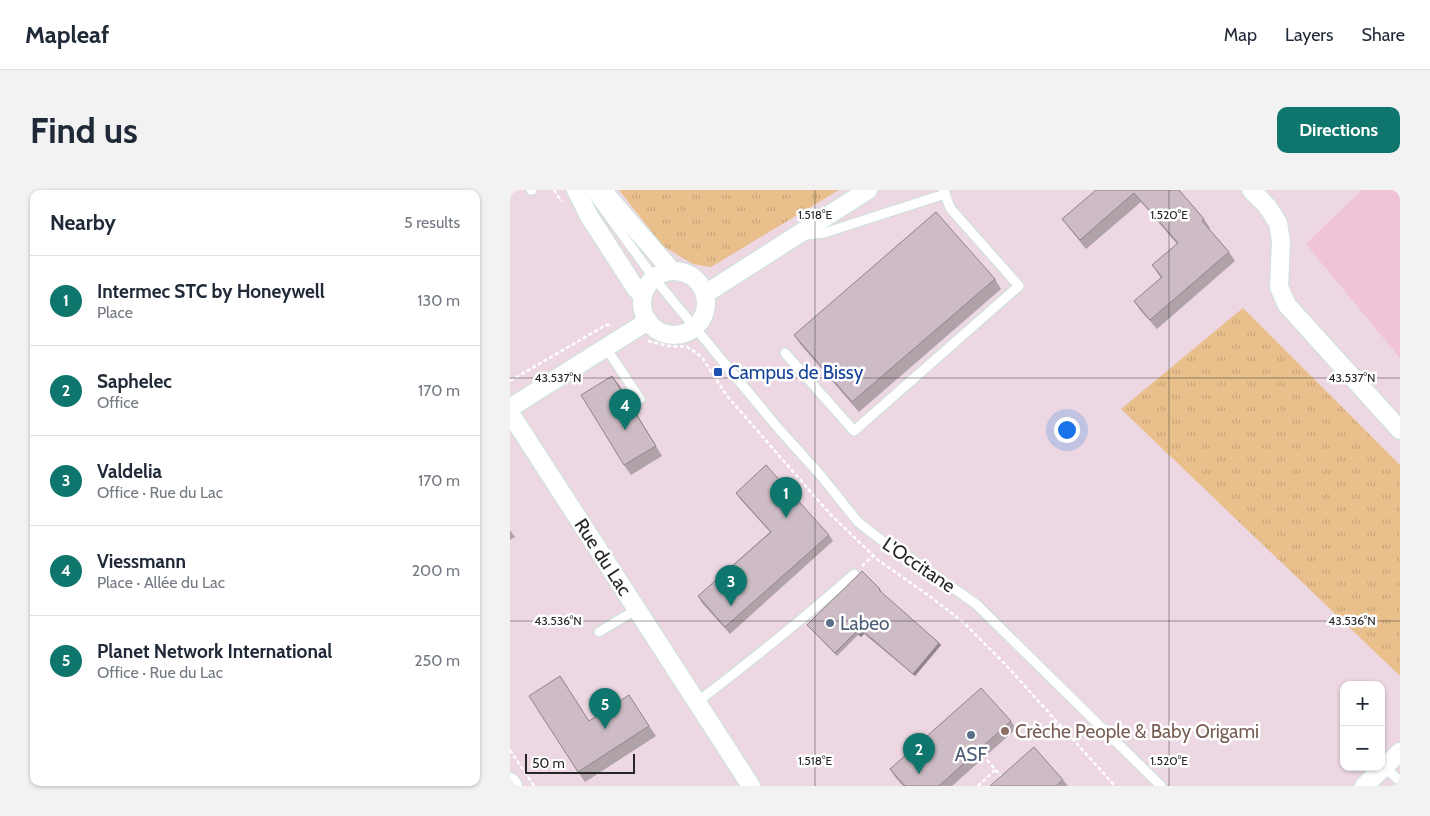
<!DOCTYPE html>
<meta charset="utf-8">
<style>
:root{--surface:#fff;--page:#f2f2f3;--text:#1f2937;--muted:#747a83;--line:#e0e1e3;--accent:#0f766e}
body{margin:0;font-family:Cabin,sans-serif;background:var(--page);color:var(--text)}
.controls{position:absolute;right:15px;bottom:15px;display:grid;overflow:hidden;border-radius:10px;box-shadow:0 1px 4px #0004}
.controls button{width:45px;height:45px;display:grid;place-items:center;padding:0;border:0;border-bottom:1px solid var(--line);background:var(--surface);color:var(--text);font:25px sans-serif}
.scale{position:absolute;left:15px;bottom:12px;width:110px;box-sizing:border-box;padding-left:5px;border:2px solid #272727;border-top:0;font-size:14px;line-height:18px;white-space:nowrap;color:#272727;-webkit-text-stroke:4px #fff;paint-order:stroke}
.you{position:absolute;left:556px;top:239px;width:18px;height:18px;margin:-12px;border:4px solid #fff;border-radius:50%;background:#1a73e8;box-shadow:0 0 0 8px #1a73e833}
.badge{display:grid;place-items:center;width:32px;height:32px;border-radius:50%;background:var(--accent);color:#fff;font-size:16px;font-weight:700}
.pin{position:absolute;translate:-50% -41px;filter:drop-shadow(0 1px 2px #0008)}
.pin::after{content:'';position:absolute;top:26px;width:18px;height:15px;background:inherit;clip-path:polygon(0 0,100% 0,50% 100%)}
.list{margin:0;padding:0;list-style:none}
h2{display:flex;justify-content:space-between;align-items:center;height:65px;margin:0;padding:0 20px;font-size:21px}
h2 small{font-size:16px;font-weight:400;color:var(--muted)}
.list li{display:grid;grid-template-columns:32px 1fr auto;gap:15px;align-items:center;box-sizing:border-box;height:90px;padding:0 20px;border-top:1px solid var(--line)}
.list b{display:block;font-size:19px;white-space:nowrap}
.list p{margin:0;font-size:16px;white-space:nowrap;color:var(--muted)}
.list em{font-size:16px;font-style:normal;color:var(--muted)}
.map{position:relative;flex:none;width:890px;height:596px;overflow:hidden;border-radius:10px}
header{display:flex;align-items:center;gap:30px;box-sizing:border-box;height:70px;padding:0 25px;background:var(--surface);border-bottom:1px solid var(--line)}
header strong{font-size:24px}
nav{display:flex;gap:28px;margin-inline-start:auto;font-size:18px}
.intro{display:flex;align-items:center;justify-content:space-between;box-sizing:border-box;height:120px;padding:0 30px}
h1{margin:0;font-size:35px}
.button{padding:12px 22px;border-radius:10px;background:var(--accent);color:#fff;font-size:18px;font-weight:700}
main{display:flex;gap:30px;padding:0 30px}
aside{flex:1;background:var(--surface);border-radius:10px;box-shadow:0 1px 4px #0004}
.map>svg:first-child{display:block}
.education{fill:#f0c3d7}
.grass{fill:url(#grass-tufts)}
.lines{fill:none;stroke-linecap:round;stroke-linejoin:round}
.service-casing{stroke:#cce3dc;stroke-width:11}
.minor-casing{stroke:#cce3dc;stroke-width:20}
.path{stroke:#fff;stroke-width:2.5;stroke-dasharray:4 2.5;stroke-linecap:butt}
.service{stroke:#fff;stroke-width:9}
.minor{stroke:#fff;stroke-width:18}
.wall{fill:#b0a2a9}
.shaded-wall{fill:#90848a}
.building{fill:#cdbcc5;stroke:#90848a}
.ticks{fill:none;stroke:#272727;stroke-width:1;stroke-opacity:0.45}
.transit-dot{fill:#1a4fb4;stroke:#fff;stroke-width:2}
.service-dot{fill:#5c6f8a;stroke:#fff;stroke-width:2}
.education-dot{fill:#8d6e63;stroke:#fff;stroke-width:2}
.labels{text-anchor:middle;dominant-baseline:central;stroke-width:5;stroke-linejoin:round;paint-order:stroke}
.transit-label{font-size:19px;fill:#164399;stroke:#fff;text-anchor:start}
.street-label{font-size:19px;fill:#272727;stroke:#fff}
.service-label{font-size:19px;fill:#4e5e75;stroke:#fff;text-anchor:start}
.education-label{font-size:19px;fill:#785e54;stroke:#fff;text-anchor:start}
.ticks-label{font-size:12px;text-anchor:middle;fill:#272727;stroke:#fff;stroke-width:5;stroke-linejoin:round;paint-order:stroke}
</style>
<header>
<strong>Mapleaf</strong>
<nav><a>Map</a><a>Layers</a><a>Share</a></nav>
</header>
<div class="intro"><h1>Find us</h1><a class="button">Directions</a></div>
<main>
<aside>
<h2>Nearby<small>5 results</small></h2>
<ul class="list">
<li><span class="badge">1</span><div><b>Intermec STC by Honeywell</b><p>Place</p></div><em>130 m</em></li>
<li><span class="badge">2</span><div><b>Saphelec</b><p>Office</p></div><em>170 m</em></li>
<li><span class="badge">3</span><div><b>Valdelia</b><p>Office · Rue du Lac</p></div><em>170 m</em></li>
<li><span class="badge">4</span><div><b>Viessmann</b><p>Place · Allée du Lac</p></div><em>200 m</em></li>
<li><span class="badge">5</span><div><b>Planet Network International</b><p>Office · Rue du Lac</p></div><em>250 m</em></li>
</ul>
</aside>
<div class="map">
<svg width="890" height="596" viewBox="0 0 890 596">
<defs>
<pattern id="grass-tufts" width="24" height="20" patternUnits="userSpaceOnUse" patternTransform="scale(1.25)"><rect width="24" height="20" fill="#e9c08c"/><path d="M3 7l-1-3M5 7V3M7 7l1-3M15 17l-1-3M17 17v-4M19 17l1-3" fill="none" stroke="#c8a579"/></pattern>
</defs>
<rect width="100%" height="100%" fill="#ecd7e2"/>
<path class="education" d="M852 0H890V168L796 54Z"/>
<g class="grass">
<path d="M109 0H329L201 77 183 74 153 56Z"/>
<path d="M733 118 890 275V486L611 219Z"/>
</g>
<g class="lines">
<defs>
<g id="service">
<path d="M21 0H22"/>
<path d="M80 0 144 88 268 238 312 287 348 332 375 353 396 365 466 414 651 596"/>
<path d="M294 45 314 43 435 4"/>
<path d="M96 158 130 209"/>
<path d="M275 163 344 241 509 96 440 18 434 0"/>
<path d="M89 442 127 419"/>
<path d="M187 512C241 471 293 429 344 384"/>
<path d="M874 577 890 591"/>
</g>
<g id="minor">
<path d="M66 0 79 26 126 99 133 106"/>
<path d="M92 0 162 81"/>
<path d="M741 0 757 16 768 33 771 51 769 97 777 115 890 240"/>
<circle cx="164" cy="113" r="32"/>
<path d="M195 104 358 0"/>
<path d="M0 218 138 131"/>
<path d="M0 223 241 596"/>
<path d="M0 592 3 596"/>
<path d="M854 596 890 562"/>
</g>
</defs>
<use href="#service" class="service-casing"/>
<use href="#minor" class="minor-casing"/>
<g class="path">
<path d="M44 0 52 12"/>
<path d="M138 151 159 156 177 157 187 163 193 169 217 206 320 324 368 370 422 408 453 432 495 474 605 596"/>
<path d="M0 191 96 135H102"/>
<path d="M352 376 363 366"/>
<path d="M0 560 24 596"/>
<path d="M477 570 492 587"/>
<path d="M468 596 485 580"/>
</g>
<use href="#service" class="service"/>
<use href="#minor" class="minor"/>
</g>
<g class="wall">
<path d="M586 0H669L694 29 700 38 699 39 719 62 725 71 647 139 630 120 624 111 651 88 642 75 667 54 631 12 576 59 559 38 552 29Z"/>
<path d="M485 89 491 99 349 222 291 155 284 145Z"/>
<path d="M109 195 152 266 121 285 114 275Z"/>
<path d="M226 303 319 345 323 351 220 444 192 413 188 406 260 342 230 309Z"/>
<path d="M0 340 5 347 0 350Z"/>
<path d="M370 399 372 402 371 403 429 453 431 455 405 486 354 444 351 447 348 445 327 466 297 435Z"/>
<path d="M50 486 79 531 125 515 146 546 75 592 68 582Z"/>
<path d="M501 531 506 539 442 596H393L385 587 380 579Z"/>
<path d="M553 590 558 596H480Z"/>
</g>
<g class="shaded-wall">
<path d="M102 186 109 195 152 266 146 256Z"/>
<path d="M353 441 354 444 351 447 349 445Z"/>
<path d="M429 453 431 455 405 486 403 484Z"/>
</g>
<g class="building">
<path d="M586 0H669L694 29 692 31 719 62 640 130 624 111 652 87 642 75 668 53 624 3 570 50 552 29Z"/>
<path d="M426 22 485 89 342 212 284 145Z"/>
<path d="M102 186 146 256 114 275 71 205Z"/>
<path d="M256 275 319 345 215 437 188 406 261 342 226 303Z"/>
<path d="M352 381 370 399 369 400 429 453 403 484 353 441 349 445 346 442 325 463 297 435Z"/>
<path d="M50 486 79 531 119 505 139 536 68 582 19 506Z"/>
<path d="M471 498 501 531 429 596H395L380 579Z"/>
<path d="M524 557 553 590 546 596H480Z"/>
</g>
<path class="ticks" d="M305 0V596M659 0V596M0 188H890M0 431H890"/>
<rect class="transit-dot" x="203" y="177" width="10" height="10" rx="2.5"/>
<g class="service-dot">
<circle cx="320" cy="433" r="5"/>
<circle cx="461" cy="545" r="5"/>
</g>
<circle class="education-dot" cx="495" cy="541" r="5"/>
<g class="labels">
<g class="transit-label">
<text x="218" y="182">Campus de Bissy</text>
</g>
<g class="street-label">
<text transform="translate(93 367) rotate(57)">Rue du Lac</text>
<text transform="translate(409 375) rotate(34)">L'Occitane</text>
</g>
<g class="service-label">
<text x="330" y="433">Labeo</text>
<text x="461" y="564" text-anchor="middle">ASF</text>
</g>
<g class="education-label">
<text x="505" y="541">Crèche People &amp; Baby Origami</text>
</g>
</g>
<g class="ticks-label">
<text x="305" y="29">1.518°E</text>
<text x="659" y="29">1.520°E</text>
<text x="48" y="192">43.537°N</text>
<text x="842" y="192">43.537°N</text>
<text x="48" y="435">43.536°N</text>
<text x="842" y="435">43.536°N</text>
<text x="305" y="575">1.518°E</text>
<text x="659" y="575">1.520°E</text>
</g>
</svg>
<div class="controls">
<button>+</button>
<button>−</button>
</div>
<div class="scale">50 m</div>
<div class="you"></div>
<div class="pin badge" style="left:276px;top:328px">1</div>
<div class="pin badge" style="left:409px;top:584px">2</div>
<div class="pin badge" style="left:221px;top:416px">3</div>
<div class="pin badge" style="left:115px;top:240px">4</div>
<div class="pin badge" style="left:95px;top:539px">5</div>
</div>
</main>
